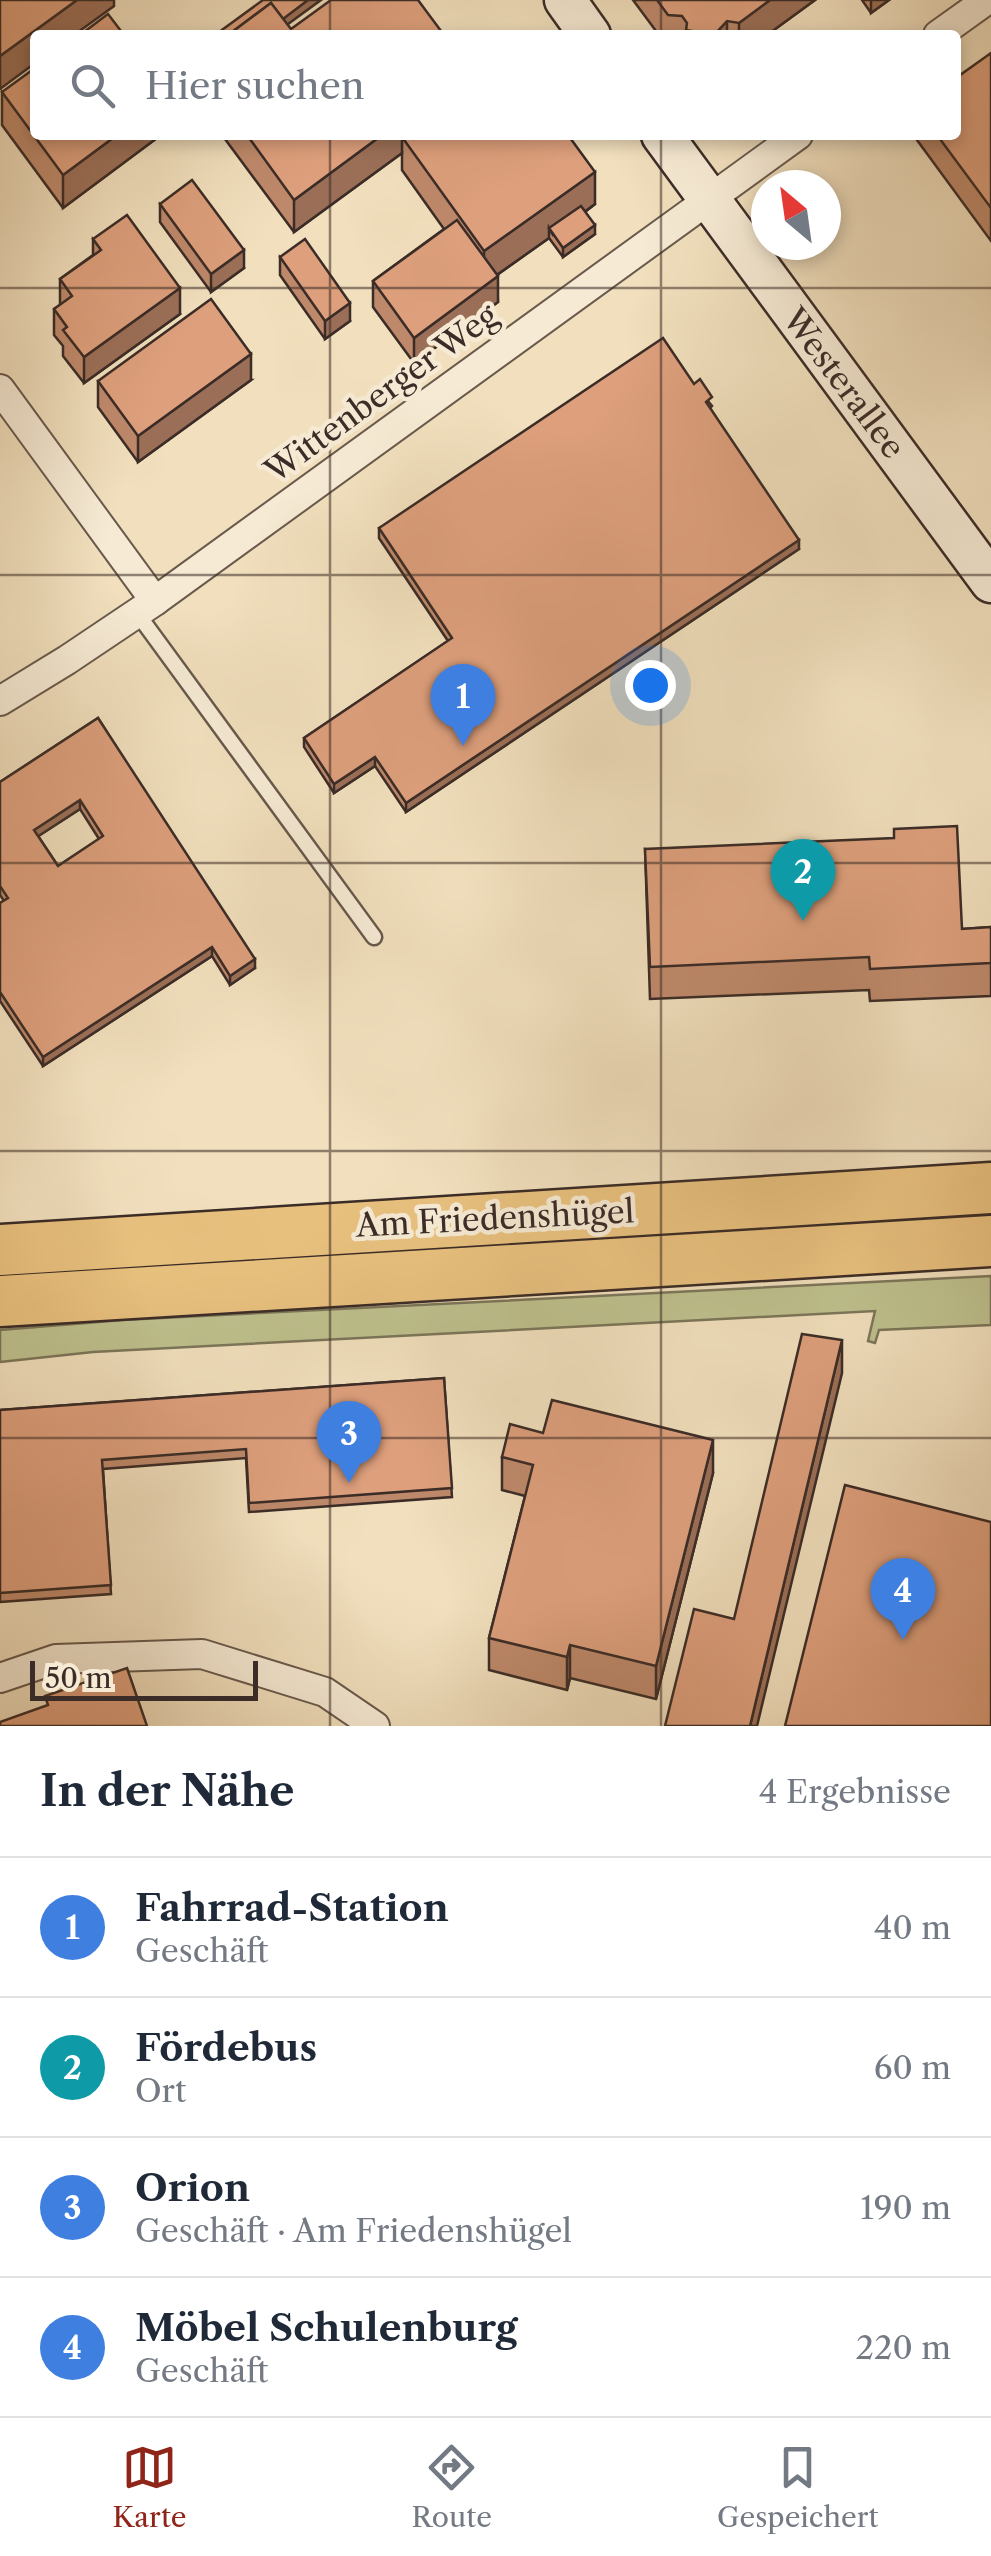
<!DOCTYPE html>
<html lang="de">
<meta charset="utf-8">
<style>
:root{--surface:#fff;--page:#f2f2f3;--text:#1f2937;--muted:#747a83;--line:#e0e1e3;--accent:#8f2418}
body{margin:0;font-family:"Libre Caslon Text",serif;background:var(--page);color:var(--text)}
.compass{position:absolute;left:751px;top:170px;width:90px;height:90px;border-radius:50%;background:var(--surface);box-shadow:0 5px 15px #0003;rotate:331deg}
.scale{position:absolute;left:30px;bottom:25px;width:228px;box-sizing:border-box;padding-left:10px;border:5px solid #3b2c27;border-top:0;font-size:28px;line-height:35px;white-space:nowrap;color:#3b2c27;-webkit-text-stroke:8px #f6ead4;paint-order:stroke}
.you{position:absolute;left:650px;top:685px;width:35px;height:35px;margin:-25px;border:8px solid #fff;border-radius:50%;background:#1a73e8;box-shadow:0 0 0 15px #1a73e833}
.badge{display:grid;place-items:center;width:65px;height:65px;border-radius:50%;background:var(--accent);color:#fff;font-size:32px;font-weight:700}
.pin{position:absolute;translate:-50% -82px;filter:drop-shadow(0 2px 5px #0008)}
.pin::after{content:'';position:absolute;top:52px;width:35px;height:30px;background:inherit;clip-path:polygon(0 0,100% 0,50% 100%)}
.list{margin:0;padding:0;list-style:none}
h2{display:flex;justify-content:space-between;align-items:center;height:130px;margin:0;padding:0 40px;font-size:42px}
h2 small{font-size:32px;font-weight:400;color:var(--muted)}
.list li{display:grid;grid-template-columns:65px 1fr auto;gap:30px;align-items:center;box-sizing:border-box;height:140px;padding:0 40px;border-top:2px solid var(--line)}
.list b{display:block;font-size:38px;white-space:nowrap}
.list p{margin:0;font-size:32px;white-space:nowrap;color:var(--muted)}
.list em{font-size:32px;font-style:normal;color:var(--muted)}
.icon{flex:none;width:55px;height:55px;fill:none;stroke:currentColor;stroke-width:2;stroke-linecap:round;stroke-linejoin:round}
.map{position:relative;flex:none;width:991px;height:1726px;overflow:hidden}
.search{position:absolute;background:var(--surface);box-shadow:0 5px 15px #0003;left:30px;right:30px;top:30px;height:110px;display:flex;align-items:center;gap:25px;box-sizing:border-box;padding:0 35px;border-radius:10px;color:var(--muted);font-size:38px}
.sheet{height:690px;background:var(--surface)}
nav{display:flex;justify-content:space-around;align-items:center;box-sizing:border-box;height:140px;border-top:2px solid var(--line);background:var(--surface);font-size:28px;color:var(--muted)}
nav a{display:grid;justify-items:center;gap:5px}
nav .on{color:var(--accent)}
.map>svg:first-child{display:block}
.green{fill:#bec18e;stroke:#7c765a;stroke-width:2.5}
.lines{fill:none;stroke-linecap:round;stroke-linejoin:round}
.lane-casing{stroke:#68594c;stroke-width:19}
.street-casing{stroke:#68594c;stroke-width:32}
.secondary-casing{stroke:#3b2c27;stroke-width:45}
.highway-casing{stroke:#3b2c27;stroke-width:55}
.lane{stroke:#f6ead4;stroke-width:14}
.street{stroke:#f6ead4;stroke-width:28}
.secondary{stroke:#f6ead4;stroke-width:40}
.highway{stroke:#e8c07e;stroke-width:50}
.wall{fill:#be896b;stroke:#3b2c27;stroke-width:2.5;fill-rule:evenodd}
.shaded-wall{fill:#9b6f57;stroke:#3b2c27;stroke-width:2.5}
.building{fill:#dd9f7c;stroke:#3b2c27;stroke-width:2.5;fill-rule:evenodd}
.grid{fill:none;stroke:#3b2c27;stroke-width:2.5;stroke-opacity:0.55}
.labels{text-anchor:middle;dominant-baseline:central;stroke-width:9;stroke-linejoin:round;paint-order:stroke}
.street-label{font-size:32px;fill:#3b2c27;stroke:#f6ead4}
</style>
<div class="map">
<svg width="991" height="1726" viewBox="0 0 991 1726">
<rect width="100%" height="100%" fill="#f1dfbd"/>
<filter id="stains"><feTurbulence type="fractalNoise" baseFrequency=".002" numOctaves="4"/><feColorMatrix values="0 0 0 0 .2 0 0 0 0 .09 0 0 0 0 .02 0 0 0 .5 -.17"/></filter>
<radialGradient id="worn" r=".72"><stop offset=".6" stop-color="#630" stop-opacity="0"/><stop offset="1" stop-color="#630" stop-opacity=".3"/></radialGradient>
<path class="green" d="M991 1276V1325L879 1330 875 1343 868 1341 875 1311 93 1352 0 1362V1330L123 1320Z"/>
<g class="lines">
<defs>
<path id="lane" d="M137 613 374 937"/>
<g id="street">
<path d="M938 35 987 0"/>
<path d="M0 389 155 601"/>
<path d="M0 701 67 660 155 601 798 135"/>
<path d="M0 1678 56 1659 202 1654 325 1692 375 1726"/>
</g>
<g id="secondary">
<path d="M565 0 590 35"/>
<path d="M662 135 991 582"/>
</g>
<g id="highway">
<path d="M0 1250 991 1188"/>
<path d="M0 1301 991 1241"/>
</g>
</defs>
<use href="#lane" class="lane-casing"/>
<use href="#street" class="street-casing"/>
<use href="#secondary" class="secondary-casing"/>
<use href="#highway" class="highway-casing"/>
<use href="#lane" class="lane"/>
<use href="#street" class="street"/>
<use href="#secondary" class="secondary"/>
<use href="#highway" class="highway"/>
</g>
<g class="wall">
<path d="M633 0H815L767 35H659Z"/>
<path d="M862 0H889L871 13Z"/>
<path d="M991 53V241L917 140V135H956Z"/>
<path d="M2 92 35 135H161L63 208 2 125Z"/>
<path d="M222 135H568L595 204 585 212 595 234 563 257 549 238 497 275 498 302 414 363 373 307V281L444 229 402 170V153L294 232Z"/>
<path d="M160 204 244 268 211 292 160 222Z"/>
<path d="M93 239 180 314 84 383 63 356V346L54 335V309L60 305V279L93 255Z"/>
<path d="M280 257 350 321 325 339 280 275Z"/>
<path d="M251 380 138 462 98 407V381Z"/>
<path d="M694 384 712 406 710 408 799 549 406 812 375 766 334 793 304 747V738L448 641 379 538V528Z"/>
<path d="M98 718 255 968 230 985 212 956 43 1066 0 1001V903L4 901 0 895V782ZM80 809 99 839 58 866 38 836Z"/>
<path d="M645 849 962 929 991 927V996L870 1001 869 990 650 999Z"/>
<path d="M444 1378 452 1497 249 1512 246 1458 103 1469 111 1594 0 1602V1410Z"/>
<path d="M502 1457 713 1473 656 1699 570 1678 567 1690 489 1670V1638L525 1496 502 1490Z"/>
</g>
<g class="shaded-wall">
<path d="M77 0H114V6L74 35H35V63L0 89V56Z"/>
<path d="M308 0H321L273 35H260Z"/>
<path d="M770 0H815L767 35H739V23Z"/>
<path d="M871 0H889L871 13Z"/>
<path d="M727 21V35H714Z"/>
<path d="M117 135H161L63 208V175Z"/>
<path d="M382 135H427L402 137V153L294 232V200Z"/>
<path d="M595 172V204L553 235 549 228V238L484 284V251Z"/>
<path d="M595 225V234L563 257V248Z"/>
<path d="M244 250V268L211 292V274Z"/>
<path d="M498 276V302L414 363V338Z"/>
<path d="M180 288V314L84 383V357Z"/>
<path d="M350 303V321L325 339V321Z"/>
<path d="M251 354V380L138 462V436Z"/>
<path d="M799 540V549L406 812V803Z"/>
<path d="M375 757V766L334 793V784Z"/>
<path d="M80 800V809L34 839V830Z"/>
<path d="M212 947V956L43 1066V1057Z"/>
<path d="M255 959V968L230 985V976Z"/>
<path d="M842 1340V1373L757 1726H750Z"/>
<path d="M713 1440V1473L656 1699V1666Z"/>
<path d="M570 1645V1678L567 1690V1657Z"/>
</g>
<g class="building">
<path d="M0 0H77L0 56Z"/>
<path d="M263 0H308L283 19 271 3 228 35H215Z"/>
<path d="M331 0H418L444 35H228L271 3 291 29Z"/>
<path d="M657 0H770L739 23 727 21 714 35 686 30 687 23 682 16 668 15Z"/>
<path d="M108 14 124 35H80Z"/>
<path d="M991 53V208L937 135H956V78Z"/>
<path d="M35 68V135H117L63 175 2 92Z"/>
<path d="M247 135H382L294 200Z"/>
<path d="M406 135H568L595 172 484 251 402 137Z"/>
<path d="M192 180 244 250 211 274 160 204Z"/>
<path d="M581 206 595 225 563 248 549 228Z"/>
<path d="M127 215 180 288 84 357 63 330 67 327 54 309 72 296 60 279 101 250 93 239Z"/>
<path d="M457 220 498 276 414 338 373 281Z"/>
<path d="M305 239 350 303 325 321 280 257Z"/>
<path d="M211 299 251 354 138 436 98 381Z"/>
<path d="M663 338 694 384 700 379 712 397 706 402 799 540 406 803 375 757 334 784 304 738 452 638 379 528Z"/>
<path d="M98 718 255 959 230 976 212 947 43 1057 0 992V903L8 898 0 886V782ZM80 800 103 836 58 866 34 830Z"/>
<path d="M957 826 962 929 991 927V963L870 969 869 957 650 967 645 849 894 838V829Z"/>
<path d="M802 1334 842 1340 750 1726H665L694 1609 734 1619Z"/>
<path d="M444 1378 452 1488 249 1503 246 1449 102 1460 111 1585 0 1593V1410Z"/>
<path d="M552 1400 713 1440 656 1666 570 1645 567 1657 489 1638 533 1465 502 1457 510 1424 543 1433Z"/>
<path d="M845 1485 991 1522V1726H785Z"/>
<path d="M127 1668 147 1726H0V1722L48 1705 45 1696Z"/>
</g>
<path class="grid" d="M330 0V35M661 0V35M330 135V1726M661 135V1726M0 288H991M0 575H991M0 863H991M0 1151H991M0 1438H991"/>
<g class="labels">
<g class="street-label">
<text transform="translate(844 383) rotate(53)">Westerallee</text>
<text transform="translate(381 393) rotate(-36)">Wittenberger Weg</text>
<text transform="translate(495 1218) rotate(-3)">Am Friedenshügel</text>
</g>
</g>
<rect width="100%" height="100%" filter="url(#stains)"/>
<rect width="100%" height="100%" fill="url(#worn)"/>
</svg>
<svg class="compass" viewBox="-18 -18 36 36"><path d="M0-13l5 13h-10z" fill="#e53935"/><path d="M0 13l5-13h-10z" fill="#747a83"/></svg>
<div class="scale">50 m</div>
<div class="you"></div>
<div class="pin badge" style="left:463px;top:746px;background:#3f7fe0">1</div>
<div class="pin badge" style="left:803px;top:921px;background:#0f9aa8">2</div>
<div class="pin badge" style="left:349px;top:1483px;background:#3f7fe0">3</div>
<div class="pin badge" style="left:903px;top:1640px;background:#3f7fe0">4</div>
<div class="search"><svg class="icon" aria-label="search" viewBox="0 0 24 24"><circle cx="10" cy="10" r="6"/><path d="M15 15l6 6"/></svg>Hier suchen</div>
</div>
<section class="sheet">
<h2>In der Nähe<small>4 Ergebnisse</small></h2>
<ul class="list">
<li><span class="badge" style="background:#3f7fe0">1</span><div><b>Fahrrad-Station</b><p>Geschäft</p></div><em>40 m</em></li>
<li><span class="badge" style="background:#0f9aa8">2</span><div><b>Fördebus</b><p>Ort</p></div><em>60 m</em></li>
<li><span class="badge" style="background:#3f7fe0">3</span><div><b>Orion</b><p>Geschäft · Am Friedenshügel</p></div><em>190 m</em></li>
<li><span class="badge" style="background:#3f7fe0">4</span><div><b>Möbel Schulenburg</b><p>Geschäft</p></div><em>220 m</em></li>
</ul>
</section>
<nav>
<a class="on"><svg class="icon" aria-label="map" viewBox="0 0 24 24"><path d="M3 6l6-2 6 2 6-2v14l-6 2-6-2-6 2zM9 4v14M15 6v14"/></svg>Karte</a>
<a><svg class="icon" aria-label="directions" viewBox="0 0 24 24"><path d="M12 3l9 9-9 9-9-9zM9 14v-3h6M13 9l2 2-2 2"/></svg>Route</a>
<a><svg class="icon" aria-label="saved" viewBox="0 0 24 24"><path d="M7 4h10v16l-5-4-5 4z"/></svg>Gespeichert</a>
</nav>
